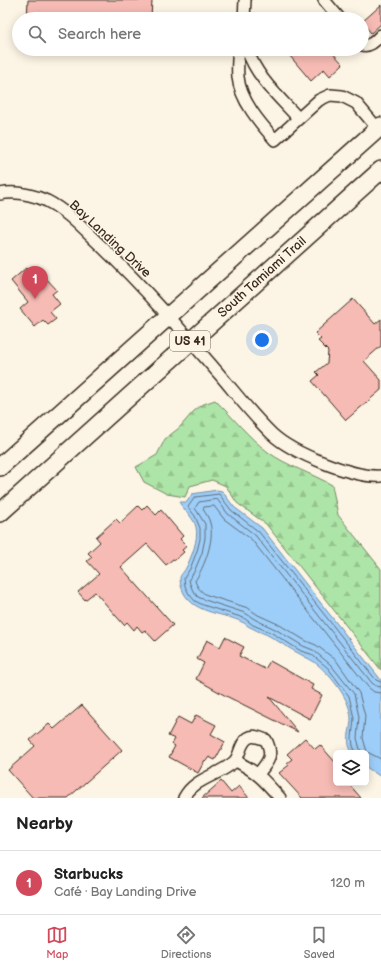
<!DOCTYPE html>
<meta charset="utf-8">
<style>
:root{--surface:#fff;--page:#f6f6f6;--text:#222;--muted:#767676;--line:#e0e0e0;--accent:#d1495b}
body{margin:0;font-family:"Balsamiq Sans",sans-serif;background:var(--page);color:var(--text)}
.controls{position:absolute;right:12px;bottom:12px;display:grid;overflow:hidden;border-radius:6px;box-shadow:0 2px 10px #0003}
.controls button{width:36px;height:36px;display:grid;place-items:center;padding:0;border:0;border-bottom:1px solid var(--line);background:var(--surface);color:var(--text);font:20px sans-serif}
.you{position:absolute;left:262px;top:340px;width:14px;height:14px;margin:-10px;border:3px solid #fff;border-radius:50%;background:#1a73e8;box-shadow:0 0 0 6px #1a73e833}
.badge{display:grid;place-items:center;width:26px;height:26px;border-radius:50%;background:var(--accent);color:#fff;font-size:13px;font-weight:700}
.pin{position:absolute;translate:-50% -33px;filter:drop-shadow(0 1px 2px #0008)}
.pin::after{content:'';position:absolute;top:21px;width:14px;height:12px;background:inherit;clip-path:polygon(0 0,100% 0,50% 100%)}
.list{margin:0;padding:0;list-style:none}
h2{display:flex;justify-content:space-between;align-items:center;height:52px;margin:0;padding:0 16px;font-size:17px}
h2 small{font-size:13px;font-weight:400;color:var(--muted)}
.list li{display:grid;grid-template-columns:26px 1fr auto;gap:12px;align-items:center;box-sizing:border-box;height:64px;padding:0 16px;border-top:1px solid var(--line)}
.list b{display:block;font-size:15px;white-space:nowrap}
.list p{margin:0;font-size:13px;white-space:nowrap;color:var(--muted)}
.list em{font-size:13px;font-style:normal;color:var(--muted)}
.icon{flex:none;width:22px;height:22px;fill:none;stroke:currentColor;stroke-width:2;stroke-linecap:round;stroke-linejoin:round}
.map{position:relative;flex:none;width:381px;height:798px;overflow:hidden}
.search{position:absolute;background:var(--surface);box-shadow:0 2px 10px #0003;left:12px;right:12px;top:12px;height:44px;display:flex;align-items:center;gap:10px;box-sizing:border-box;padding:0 14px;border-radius:22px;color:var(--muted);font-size:15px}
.sheet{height:116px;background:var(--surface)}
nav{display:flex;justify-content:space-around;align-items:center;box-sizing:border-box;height:56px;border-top:1px solid var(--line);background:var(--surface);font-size:11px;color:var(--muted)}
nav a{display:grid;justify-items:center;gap:2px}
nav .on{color:var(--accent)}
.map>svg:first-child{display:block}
.forest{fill:url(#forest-firs);stroke:#748762}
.water{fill:#9dcef9;stroke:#768ca1}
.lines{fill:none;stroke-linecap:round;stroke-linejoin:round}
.shore{stroke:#626c76;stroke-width:1}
.building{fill:#f6bbb4;stroke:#3b2a1e}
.minor-casing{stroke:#3b2a1e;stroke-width:14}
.primary-casing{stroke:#3b2a1e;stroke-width:20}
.minor{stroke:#fcf5e5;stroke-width:11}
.primary{stroke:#fcf5e5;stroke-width:17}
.labels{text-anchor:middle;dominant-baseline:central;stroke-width:3;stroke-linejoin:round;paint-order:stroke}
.shield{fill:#fcf5e5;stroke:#75675a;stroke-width:1}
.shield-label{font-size:12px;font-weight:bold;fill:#3b2a1e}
.street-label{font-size:13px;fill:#3b2a1e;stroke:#fcf5e5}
</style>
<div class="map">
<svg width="381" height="798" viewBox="0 0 381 798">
<defs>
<pattern id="forest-firs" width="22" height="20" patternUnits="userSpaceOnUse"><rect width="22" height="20" fill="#ade4a7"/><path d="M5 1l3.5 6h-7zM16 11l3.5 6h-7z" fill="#96c48f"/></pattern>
</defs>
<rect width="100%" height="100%" fill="#fcf5e5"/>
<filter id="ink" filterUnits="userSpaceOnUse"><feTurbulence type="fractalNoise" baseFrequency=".025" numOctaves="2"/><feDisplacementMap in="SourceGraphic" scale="8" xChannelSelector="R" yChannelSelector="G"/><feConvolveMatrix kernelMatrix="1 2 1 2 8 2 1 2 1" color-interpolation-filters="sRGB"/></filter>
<g filter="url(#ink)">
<path class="forest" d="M215 400C233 417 248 437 268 452 287 466 311 473 332 485L338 515 381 569V670L266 524 237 503 226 486 212 480 190 486 185 497 167 494 144 482 136 467 157 455 165 439 179 428 193 412 201 405Z"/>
<path class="water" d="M217 490 222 491 234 507 262 528 381 680V777L366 767V753H353C344 742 351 731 351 718 350 699 332 677 318 665 313 660 306 658 300 654 290 649 281 643 271 637 265 633 258 632 252 628 248 627 245 623 242 622 224 613 197 614 185 595 182 590 180 585 180 578 180 575 184 572 186 568 191 558 199 539 196 527 194 518 184 510 179 502H187L192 494Z"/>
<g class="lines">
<g class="shore">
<path d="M381 693 374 692 368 687 251 539 224 519 214 506 204 507 203 509C206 514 209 518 210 523 215 540 204 567 195 581 197 587 201 592 207 595L248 608 258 615 278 624 306 641 316 645 336 660 359 693 365 716 363 738 367 752 381 759"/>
<path d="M356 753 353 746 352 738 354 718 349 696 328 668 311 654 301 651 272 633 253 625 244 618 203 605 195 601 189 594 185 586 184 578 190 569 197 551 200 539V528L195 516 188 507 195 497 219 494 231 510 259 532 376 680 381 682"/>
<path d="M361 753 357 738 359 717 354 694 331 665 313 650 303 646 275 629 256 620 245 613 205 600 198 597 193 591 190 584 189 579 194 572 202 553 205 538V524L195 508 199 502 217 499 228 514 255 535 372 683 376 686 381 687"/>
</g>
</g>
<g class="building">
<path d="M28 0H152L151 19H27Z"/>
<path d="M381 5V24L371 33 362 22Z"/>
<path d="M284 49H329L343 64 330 76 324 69 311 81Z"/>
<path d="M26 268 37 280 43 275 57 290 52 294 60 304 50 312 56 319 48 325 43 320 35 327 20 309 28 302 11 281Z"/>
<path d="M353 299 375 324 381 319V346L364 361 381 380V390L346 420 312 381 319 375 316 372 327 363 328 351 318 341 321 339 315 333Z"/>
<path d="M147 505 156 515 161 510 183 536 180 539 187 546 182 550 184 552 175 560 173 559 166 565 147 544 121 567 173 625 155 641 145 630 142 632 137 626 134 630 127 622 124 625 95 592 85 600 78 592 99 574 87 561 92 557 88 553 100 542 96 537 116 519 120 523 138 506 142 510Z"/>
<path d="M225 637 244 647 239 656 265 669 270 661 313 685 311 689 322 695 310 719 269 697 298 732 226 696 196 679 204 663 197 659 207 640 220 647Z"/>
<path d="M82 705 122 750 68 798H33L8 770 35 746 30 740 37 734 49 724 54 729Z"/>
<path d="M196 715 216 725 211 734 225 742 215 760 209 757 206 761 205 760 198 773 169 757 175 746 172 744 175 739 168 736 178 717 191 724Z"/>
<path d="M305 738 315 749 320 745 336 763V783H348L361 798H302L290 785 279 773 289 765 287 763 292 759 287 754Z"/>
<path d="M221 781 231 793 239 786 249 798H202Z"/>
</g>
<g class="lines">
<defs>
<g id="minor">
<path d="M324 0 340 19"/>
<path d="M244 19 245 0"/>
<path d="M362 45C370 47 375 41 381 35"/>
<path d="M239 49C238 58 237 67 238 77 240 100 260 123 275 140L319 100 330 95 342 96 356 103 378 129"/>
<path d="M247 49C256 77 279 97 298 118"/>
<path d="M0 194C15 191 33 195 47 201 67 211 85 231 101 246 143 286 182 331 220 375 237 395 253 416 272 434 292 453 354 478 381 476"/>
<path d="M236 761C257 772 264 780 280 798"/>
<path d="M184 798C194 778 218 776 234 762 241 755 239 744 248 738 254 734 260 738 266 740 274 756 268 762 258 774"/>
</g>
<g id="primary">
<path d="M0 467 381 126"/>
<path d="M0 513 381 170"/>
</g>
</defs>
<use href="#minor" class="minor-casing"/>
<use href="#primary" class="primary-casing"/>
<use href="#minor" class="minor"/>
<use href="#primary" class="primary"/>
</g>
</g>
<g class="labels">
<rect class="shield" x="170" y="331" width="40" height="20" rx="3"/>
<g class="shield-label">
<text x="190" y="341">US 41</text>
</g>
<g class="street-label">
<text transform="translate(110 239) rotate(43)">Bay Landing Drive</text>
<text transform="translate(262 277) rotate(-42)">South Tamiami Trail</text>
</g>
</g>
</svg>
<div class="controls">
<button><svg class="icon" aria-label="layers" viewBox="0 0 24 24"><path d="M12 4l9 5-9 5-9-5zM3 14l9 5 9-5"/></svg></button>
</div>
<div class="you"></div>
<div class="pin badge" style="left:35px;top:299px">1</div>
<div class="search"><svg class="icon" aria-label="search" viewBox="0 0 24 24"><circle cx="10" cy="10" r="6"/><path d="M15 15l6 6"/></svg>Search here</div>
</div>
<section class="sheet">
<h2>Nearby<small></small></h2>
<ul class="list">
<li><span class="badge">1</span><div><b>Starbucks</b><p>Café · Bay Landing Drive</p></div><em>120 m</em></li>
</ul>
</section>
<nav>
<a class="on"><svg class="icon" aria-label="map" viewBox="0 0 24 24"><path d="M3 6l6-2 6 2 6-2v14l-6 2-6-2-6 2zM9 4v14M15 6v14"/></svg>Map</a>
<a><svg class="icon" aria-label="directions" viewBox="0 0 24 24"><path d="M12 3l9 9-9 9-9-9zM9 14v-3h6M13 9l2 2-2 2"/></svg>Directions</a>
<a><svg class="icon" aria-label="saved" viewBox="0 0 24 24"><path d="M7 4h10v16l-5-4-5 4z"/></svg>Saved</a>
</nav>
